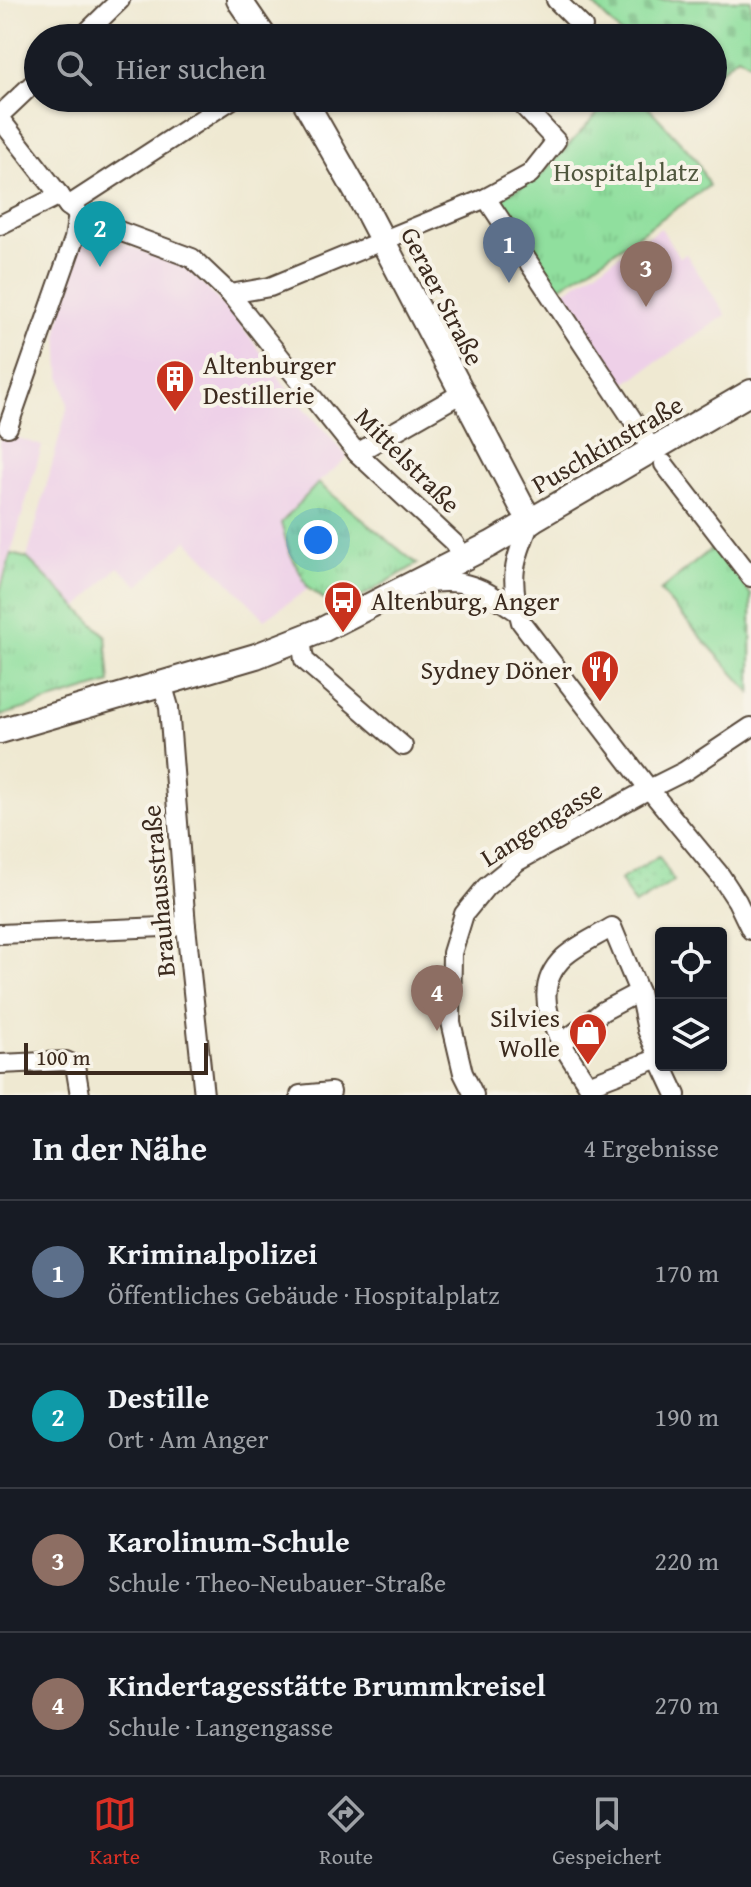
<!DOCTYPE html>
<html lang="de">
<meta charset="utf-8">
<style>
:root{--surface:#171b24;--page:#20242c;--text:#f1f3f6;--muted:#9ea1a6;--line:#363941;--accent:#d93025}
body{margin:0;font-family:"Gentium Book Plus",serif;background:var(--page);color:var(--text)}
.controls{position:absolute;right:24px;bottom:24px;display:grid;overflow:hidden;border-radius:8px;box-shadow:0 2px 6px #0004}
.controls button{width:72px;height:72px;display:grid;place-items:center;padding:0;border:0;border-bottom:2px solid var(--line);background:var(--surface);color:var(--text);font:40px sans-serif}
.scale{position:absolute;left:24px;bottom:20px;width:184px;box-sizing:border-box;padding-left:8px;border:4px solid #3b2a1e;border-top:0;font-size:22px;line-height:28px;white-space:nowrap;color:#3b2a1e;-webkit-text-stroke:6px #f7f3e8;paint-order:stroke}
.you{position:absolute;left:318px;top:540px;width:28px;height:28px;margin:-20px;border:6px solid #fff;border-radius:50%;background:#1a73e8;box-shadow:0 0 0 12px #1a73e833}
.badge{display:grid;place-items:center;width:52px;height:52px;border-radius:50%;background:var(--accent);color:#fff;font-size:26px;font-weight:700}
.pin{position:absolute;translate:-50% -66px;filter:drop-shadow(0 2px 4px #0008)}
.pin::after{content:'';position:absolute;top:42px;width:28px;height:24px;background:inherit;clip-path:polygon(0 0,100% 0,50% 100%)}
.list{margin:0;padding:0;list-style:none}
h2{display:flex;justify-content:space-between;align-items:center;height:104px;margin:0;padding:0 32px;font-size:34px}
h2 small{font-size:26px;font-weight:400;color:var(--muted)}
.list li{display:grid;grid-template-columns:52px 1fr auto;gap:24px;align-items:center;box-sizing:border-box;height:144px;padding:0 32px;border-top:2px solid var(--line)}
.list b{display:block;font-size:30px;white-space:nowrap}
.list p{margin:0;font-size:26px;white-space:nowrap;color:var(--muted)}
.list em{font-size:26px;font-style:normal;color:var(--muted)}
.icon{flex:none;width:44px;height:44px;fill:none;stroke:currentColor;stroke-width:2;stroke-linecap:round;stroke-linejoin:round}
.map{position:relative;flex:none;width:751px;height:1095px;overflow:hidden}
.search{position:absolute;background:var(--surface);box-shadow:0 2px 6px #0004;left:24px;right:24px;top:24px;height:88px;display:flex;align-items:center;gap:20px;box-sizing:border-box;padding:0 28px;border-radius:44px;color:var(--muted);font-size:30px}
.sheet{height:680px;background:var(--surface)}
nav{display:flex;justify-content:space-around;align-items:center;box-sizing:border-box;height:112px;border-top:2px solid var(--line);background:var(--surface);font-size:22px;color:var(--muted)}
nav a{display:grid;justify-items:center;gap:4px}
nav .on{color:var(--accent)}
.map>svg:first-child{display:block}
.built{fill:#eed0e8}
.grass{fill:url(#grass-dots);stroke:#66845e;stroke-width:2}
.cemetery{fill:url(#cemetery-stones);stroke:#66845e;stroke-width:2}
.park{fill:url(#park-tufts);stroke:#66845e;stroke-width:2}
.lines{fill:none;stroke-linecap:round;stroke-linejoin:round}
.minor-casing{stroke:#564739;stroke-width:22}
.major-casing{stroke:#564739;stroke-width:28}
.minor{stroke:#fff;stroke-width:18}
.major{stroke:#fff;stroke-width:24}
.labels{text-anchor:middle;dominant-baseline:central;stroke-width:8;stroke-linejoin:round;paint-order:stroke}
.park-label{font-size:26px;fill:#50573e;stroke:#f7f3e8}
.street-label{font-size:26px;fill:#3b2a1e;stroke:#f7f3e8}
.poi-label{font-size:26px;fill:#3b2a1e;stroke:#f7f3e8;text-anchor:start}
</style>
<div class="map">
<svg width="751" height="1095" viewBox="0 0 751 1095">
<defs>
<pattern id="grass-dots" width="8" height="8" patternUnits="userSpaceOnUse" patternTransform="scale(2)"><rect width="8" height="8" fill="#90df9e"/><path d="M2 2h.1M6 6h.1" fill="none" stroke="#7dc088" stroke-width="1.8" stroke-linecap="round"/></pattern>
<pattern id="cemetery-stones" width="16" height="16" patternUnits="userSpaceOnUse" patternTransform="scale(2)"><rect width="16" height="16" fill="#90df9e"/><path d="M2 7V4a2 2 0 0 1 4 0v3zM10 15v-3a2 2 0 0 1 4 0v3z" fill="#7dc088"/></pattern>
<pattern id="park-tufts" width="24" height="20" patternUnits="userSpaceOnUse" patternTransform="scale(2)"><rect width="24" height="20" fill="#90df9e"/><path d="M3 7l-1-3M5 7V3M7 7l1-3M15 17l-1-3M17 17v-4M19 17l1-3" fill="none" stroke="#7dc088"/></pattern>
</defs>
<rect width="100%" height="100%" fill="#f7f3e8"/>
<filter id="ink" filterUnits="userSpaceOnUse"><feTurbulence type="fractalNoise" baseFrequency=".0125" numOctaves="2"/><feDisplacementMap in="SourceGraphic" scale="16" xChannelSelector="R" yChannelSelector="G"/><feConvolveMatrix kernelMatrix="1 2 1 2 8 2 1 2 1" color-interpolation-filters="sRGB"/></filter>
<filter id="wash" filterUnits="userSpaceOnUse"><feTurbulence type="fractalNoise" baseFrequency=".006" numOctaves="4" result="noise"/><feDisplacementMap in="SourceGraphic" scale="32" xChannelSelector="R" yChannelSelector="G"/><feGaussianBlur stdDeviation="1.8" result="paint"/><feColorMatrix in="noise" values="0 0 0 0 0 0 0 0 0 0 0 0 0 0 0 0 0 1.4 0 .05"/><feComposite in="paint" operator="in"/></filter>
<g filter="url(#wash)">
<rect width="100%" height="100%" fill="#efe9d2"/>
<g class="built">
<path d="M83 224 133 247 186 266 239 322 287 388 348 457 318 483 308 589 265 619 187 540 139 586 118 567 78 608 27 558 68 405 60 372 58 332 68 275Z"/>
<path d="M661 228 679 257 686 254 726 315 623 385 565 298V291Z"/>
<path d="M0 432 42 446 0 591Z"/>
</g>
<path class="grass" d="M659 856 674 881 635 905 620 880Z"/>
<path class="cemetery" d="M589 0H751V64L738 56 713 77V38H655L647 30 624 37Z"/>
<g class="park">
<path d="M612 98H640L696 159 709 186 584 272 553 291 496 200 540 176Z"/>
<path d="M318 483 417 564 339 610 308 588 289 551 281 523Z"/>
<path d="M715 546 751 595V693L660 591Z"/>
<path d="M11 554 27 558 106 636 110 683 0 716V591Z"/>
</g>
</g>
<g filter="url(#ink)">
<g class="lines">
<defs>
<g id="minor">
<path d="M556 0 583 27"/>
<path d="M81 38 120 0"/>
<path d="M0 115 38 79"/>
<path d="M0 119 68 206 84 218 192 258 230 294 357 453 454 543 463 559"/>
<path d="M486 198 652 449"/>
<path d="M68 206 234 98"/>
<path d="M0 225 60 195"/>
<path d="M230 294 270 287 486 198 530 174 556 141 516 98"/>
<path d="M8 427 74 239 78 214"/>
<path d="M357 453 462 393"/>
<path d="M664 464 751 577"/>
<path d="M531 521C513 562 509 578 521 622L649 789 720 875 737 901 751 930"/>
<path d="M422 584C468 577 482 588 519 613"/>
<path d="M301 639 304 660 403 746"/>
<path d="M162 683 169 707 186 926 204 1095"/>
<path d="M612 927 639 992 647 1030 659 1058 588 1085C565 1048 522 997 564 957 577 945 596 937 612 927Z"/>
<path d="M0 934 186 926"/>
<path d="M562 1043 603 1011 639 992"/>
<path d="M0 1064 66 1061 75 1065 80 1095"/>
<path d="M662 1065 676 1095"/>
<path d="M300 1095 331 1092"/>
<path d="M474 1095 463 1073 451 1022 452 953 464 914 486 887 518 861 649 789 685 771 751 727"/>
</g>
<g id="major">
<path d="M239 0 265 38"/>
<path d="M303 98 365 207 521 505 531 521"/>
<path d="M0 731 256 656 322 630 491 544 751 392"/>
</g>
</defs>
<use href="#minor" class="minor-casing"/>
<use href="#major" class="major-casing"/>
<use href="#minor" class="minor"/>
<use href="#major" class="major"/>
</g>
</g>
<defs>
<symbol id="building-pin" viewBox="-11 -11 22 30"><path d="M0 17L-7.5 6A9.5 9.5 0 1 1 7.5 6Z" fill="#c8321e" stroke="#f7f3e8"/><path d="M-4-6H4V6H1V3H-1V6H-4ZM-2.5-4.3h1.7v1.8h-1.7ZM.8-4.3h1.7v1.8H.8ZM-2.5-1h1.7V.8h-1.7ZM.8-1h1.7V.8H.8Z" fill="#fff"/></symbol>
<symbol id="bus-pin" viewBox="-11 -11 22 30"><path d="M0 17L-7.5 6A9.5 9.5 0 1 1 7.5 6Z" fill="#c8321e" stroke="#f7f3e8"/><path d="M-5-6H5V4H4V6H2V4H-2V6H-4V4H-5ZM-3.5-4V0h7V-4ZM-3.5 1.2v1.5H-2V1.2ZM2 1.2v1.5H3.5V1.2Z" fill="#fff"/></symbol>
<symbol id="restaurant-pin" viewBox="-11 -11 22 30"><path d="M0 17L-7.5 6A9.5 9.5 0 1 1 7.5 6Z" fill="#c8321e" stroke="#f7f3e8"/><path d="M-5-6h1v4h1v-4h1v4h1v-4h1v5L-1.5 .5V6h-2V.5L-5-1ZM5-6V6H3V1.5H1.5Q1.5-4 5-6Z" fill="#fff"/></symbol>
<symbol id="shop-pin" viewBox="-11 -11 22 30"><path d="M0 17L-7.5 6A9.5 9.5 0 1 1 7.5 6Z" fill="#c8321e" stroke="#f7f3e8"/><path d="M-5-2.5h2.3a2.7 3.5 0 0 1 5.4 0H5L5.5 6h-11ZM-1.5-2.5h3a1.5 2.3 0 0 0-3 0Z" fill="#fff"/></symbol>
</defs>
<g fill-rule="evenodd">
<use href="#building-pin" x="153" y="357" width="44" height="60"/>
<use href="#bus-pin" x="321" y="578" width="44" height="60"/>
<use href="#restaurant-pin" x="578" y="647" width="44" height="60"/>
<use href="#shop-pin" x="566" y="1010" width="44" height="60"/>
</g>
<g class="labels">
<g class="park-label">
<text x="626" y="171">Hospitalplatz</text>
</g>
<g class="street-label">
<text transform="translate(443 296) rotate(63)">Geraer Straße</text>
<text transform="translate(607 444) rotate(-30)">Puschkinstraße</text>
<text transform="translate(408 460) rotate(45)">Mittelstraße</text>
<text transform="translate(541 823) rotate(-32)">Langengasse</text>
<text transform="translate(158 891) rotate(-95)">Brauhausstraße</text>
</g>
<g class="poi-label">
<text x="203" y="364">Altenburger<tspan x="203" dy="30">Destillerie</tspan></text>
<text x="371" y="600">Altenburg, Anger</text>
<text x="572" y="669" text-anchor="end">Sydney Döner</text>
<text x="560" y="1017" text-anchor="end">Silvies<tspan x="560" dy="30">Wolle</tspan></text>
</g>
</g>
</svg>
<div class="controls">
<button><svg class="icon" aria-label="locate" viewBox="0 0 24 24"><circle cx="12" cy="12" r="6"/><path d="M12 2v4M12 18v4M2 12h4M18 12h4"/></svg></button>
<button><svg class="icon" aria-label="layers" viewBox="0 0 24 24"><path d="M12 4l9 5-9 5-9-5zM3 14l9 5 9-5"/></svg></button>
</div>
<div class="scale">100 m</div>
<div class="you"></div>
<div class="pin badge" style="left:509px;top:283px;background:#5c6f8a">1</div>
<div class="pin badge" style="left:100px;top:267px;background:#0f9aa8">2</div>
<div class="pin badge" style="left:646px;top:307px;background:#8d6e63">3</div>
<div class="pin badge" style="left:437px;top:1031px;background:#8d6e63">4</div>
<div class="search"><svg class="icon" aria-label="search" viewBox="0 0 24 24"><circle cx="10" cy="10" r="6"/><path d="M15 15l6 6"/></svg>Hier suchen</div>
</div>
<section class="sheet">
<h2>In der Nähe<small>4 Ergebnisse</small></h2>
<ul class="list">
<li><span class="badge" style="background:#5c6f8a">1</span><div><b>Kriminalpolizei</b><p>Öffentliches Gebäude · Hospitalplatz</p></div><em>170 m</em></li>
<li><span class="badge" style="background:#0f9aa8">2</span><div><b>Destille</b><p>Ort · Am Anger</p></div><em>190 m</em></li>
<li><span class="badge" style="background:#8d6e63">3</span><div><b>Karolinum-Schule</b><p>Schule · Theo-Neubauer-Straße</p></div><em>220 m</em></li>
<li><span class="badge" style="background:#8d6e63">4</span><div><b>Kindertagesstätte Brummkreisel</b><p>Schule · Langengasse</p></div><em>270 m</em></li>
</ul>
</section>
<nav>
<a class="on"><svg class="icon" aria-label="map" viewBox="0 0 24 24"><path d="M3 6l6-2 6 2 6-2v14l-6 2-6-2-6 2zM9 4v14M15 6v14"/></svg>Karte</a>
<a><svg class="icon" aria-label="directions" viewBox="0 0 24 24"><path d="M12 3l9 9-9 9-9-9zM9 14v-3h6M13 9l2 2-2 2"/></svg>Route</a>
<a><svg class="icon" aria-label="saved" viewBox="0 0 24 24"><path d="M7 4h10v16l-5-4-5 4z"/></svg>Gespeichert</a>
</nav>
